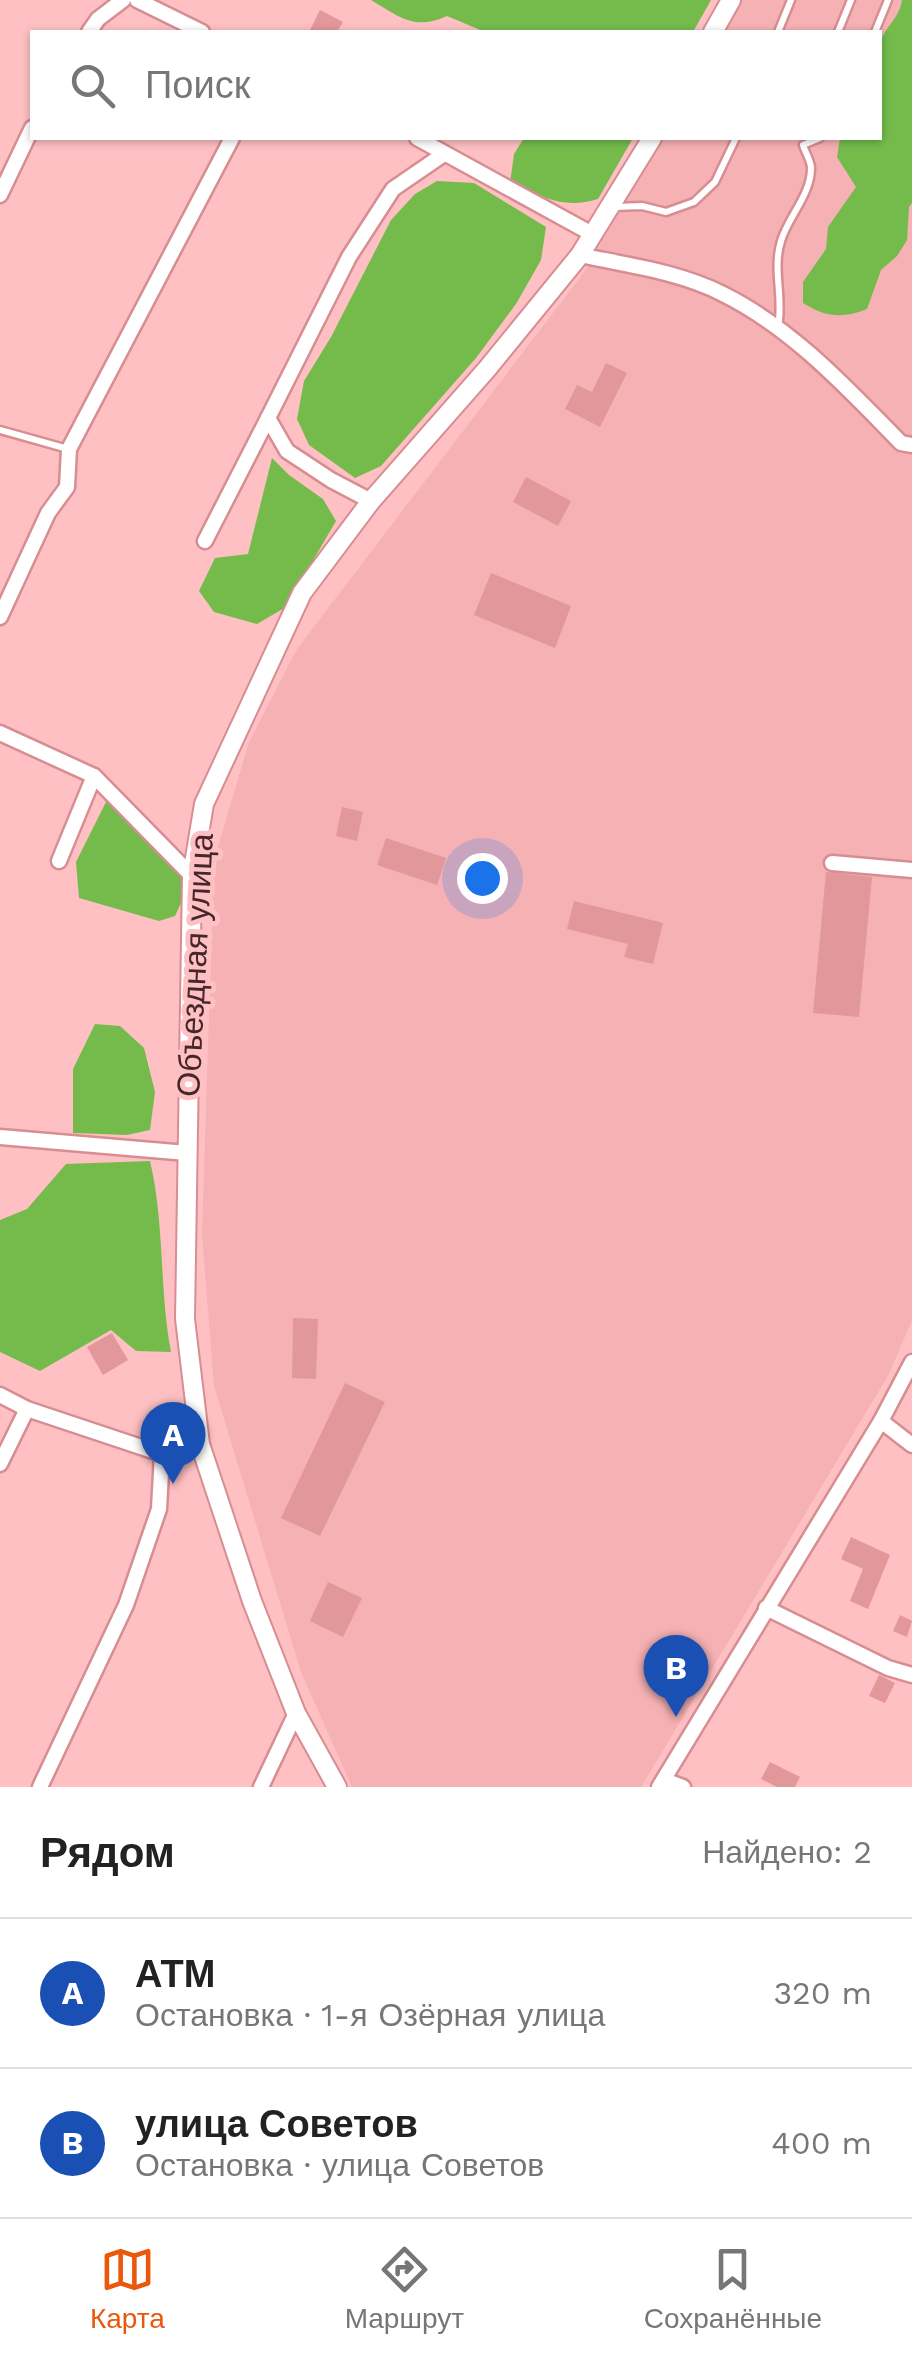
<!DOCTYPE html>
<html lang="ru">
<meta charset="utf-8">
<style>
:root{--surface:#fff;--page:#f2f2f2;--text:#222;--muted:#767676;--line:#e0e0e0;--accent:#ea580c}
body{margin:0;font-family:"Work Sans",sans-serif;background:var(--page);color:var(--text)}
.you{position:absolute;left:482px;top:878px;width:35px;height:35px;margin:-25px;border:8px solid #fff;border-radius:50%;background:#1a73e8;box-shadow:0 0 0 15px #1a73e833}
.badge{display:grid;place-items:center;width:65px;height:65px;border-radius:50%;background:var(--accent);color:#fff;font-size:32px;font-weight:700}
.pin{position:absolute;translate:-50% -82px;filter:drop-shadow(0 2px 5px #0008)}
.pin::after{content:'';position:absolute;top:52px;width:35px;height:30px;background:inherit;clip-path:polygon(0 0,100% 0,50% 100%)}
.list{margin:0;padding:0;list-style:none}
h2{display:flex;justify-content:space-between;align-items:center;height:130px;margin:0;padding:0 40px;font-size:42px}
h2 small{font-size:32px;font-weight:400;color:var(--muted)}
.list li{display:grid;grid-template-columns:65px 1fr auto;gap:30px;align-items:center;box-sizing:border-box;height:150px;padding:0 40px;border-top:2px solid var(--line)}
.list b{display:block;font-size:38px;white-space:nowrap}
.list p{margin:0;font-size:32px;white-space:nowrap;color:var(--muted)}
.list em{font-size:32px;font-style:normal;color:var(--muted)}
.icon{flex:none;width:55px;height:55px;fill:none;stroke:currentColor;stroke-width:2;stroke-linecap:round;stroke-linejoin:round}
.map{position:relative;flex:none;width:912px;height:1787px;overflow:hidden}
.search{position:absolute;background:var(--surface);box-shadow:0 2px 8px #0004;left:30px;right:30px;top:30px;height:110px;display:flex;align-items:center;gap:25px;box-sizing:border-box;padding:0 35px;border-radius:0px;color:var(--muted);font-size:38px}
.sheet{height:430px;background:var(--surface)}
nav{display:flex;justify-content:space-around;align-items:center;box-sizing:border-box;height:140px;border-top:2px solid var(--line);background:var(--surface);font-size:28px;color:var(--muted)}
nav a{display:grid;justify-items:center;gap:5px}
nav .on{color:var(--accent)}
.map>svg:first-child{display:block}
.built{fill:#f5b1b4}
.green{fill:#74bb4c}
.building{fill:#e2979b}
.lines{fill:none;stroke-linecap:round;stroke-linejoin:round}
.lane-casing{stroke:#d78d92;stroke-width:11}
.street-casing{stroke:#d78d92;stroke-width:19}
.secondary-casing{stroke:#d78d92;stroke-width:22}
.lane{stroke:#fff;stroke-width:6}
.street{stroke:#fff;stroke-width:14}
.secondary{stroke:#fff;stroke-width:18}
.labels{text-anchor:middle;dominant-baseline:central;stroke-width:10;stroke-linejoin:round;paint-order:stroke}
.street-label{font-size:32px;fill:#452729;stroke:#fec0c3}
</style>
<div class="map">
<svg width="912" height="1787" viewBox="0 0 912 1787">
<rect width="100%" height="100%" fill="#fec0c3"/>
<path class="built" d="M742 0H912V1320L889 1374 641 1787H352L301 1672 214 1386 202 1234 214 860 249 742 297 649 582 275 662 138H880V32H723Z"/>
<g class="green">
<path d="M371 0H711L693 32H485L447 16C414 31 400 17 371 0Z"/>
<path d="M902 0H912V203L909 207 907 240 897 256 881 270 867 309C842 319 825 317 803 303V282L826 249 828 227 856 187 837 157 840 138H880V44C884 27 900 18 902 0Z"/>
<path d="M524 138H633L598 199C562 210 543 196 510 183L514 154Z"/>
<path d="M437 181 474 183 546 227 541 260 516 304 476 358 381 466 355 478 309 445 297 419 304 381 331 337 391 220 415 194Z"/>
<path d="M272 458 289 475 323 499 336 521 286 607 257 624 214 612 199 591 215 558 248 554Z"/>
<path d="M108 798 147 819 183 856 186 892 175 916 159 921 79 898 76 862Z"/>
<path d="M95 1024 120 1026 144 1048 155 1092 150 1130 127 1135 73 1133V1069Z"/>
<path d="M150 1161C165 1224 159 1289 171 1352L136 1351 111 1330 40 1371 0 1352V1220L27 1209 66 1164Z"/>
</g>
<g class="building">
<path d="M320 10 343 22 337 32H309Z"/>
<path d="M606 363 627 373 600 427 565 409 577 385 592 392Z"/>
<path d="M526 477 571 501 558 526 513 502Z"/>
<path d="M491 573 571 606 555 648 474 615Z"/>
<path d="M342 807 363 812 357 841 336 836Z"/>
<path d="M386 838 446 858 437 885 377 865Z"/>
<path d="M826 872 872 877 859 1017 813 1013Z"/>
<path d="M574 901 663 923 653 964 624 957 628 944 567 929Z"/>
<path d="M293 1318 318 1319 316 1379 292 1378Z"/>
<path d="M112 1333 128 1360 103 1375 87 1347Z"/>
<path d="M345 1383 385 1402 320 1536 281 1518Z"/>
<path d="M851 1537 890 1555 868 1609 850 1601 863 1569 841 1559Z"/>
<path d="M328 1582 362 1598 343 1637 310 1621Z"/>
<path d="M900 1615 912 1621 907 1637 893 1631Z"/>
<path d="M879 1675 895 1683 885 1703 869 1696Z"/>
<path d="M770 1762 800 1777 795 1787H777L761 1779Z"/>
</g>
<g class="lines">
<defs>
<g id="lane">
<path d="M778 32 791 0"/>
<path d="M838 32 851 0"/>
<path d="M875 32 888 0"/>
<path d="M614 207 642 206 666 212 694 202 715 182 736 138"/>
<path d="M778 327C784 298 772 270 781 241 788 217 811 195 811 168 811 161 805 152 803 145L820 138"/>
<path d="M0 430 68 449"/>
</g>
<g id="street">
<path d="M137 0 202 32"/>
<path d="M89 32 98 19 123 0"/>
<path d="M417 138 594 235"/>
<path d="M0 195 32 128"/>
<path d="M580 255C627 265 680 272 723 294 792 328 848 389 901 443L912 445"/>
<path d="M371 501 331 480 287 451 268 418 349 257 393 189 444 154"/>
<path d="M205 541 268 418"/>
<path d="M0 617 48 513 67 487 69 449 232 138"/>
<path d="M0 733 94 776 192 876"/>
<path d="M59 861 94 776"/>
<path d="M832 863 912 870"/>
<path d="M0 1137 187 1153"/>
<path d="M0 1395 27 1409 162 1454 200 1444"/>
<path d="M881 1421 912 1445"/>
<path d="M0 1464 27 1409"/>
<path d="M766 1608 888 1668 912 1675"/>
<path d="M664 1780 683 1787"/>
<path d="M40 1787 126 1605 159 1509 162 1454"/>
<path d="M261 1787 296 1713"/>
<path d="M659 1787 881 1421 912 1362"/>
</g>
<g id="secondary">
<path d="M713 32 731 0"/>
<path d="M337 1787 296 1713 252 1601 200 1444 185 1319 192 876 204 804 302 593 371 501 487 369 580 255 652 138"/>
</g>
</defs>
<use href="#lane" class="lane-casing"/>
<use href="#street" class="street-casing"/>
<use href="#secondary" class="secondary-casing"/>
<use href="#lane" class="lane"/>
<use href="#street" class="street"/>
<use href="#secondary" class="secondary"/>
</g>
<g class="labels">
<g class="street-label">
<text transform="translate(195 965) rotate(-87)">Объездная улица</text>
</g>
</g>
</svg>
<div class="you"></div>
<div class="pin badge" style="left:173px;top:1484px;background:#1a4fb4">A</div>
<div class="pin badge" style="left:676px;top:1717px;background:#1a4fb4">B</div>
<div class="search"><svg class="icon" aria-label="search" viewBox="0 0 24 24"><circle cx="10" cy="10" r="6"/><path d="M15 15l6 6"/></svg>Поиск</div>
</div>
<section class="sheet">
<h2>Рядом<small>Найдено: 2</small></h2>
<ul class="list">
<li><span class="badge" style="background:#1a4fb4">A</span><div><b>АТМ</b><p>Остановка · 1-я Озёрная улица</p></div><em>320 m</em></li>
<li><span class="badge" style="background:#1a4fb4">B</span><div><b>улица Советов</b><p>Остановка · улица Советов</p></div><em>400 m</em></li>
</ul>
</section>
<nav>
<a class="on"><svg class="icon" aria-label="map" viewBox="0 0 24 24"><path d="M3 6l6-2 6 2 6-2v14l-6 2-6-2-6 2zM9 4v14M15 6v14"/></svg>Карта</a>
<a><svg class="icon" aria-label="directions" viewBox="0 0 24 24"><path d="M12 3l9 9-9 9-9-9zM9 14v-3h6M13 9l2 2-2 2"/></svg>Маршрут</a>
<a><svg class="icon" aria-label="saved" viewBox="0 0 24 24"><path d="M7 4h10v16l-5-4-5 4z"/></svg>Сохранённые</a>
</nav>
